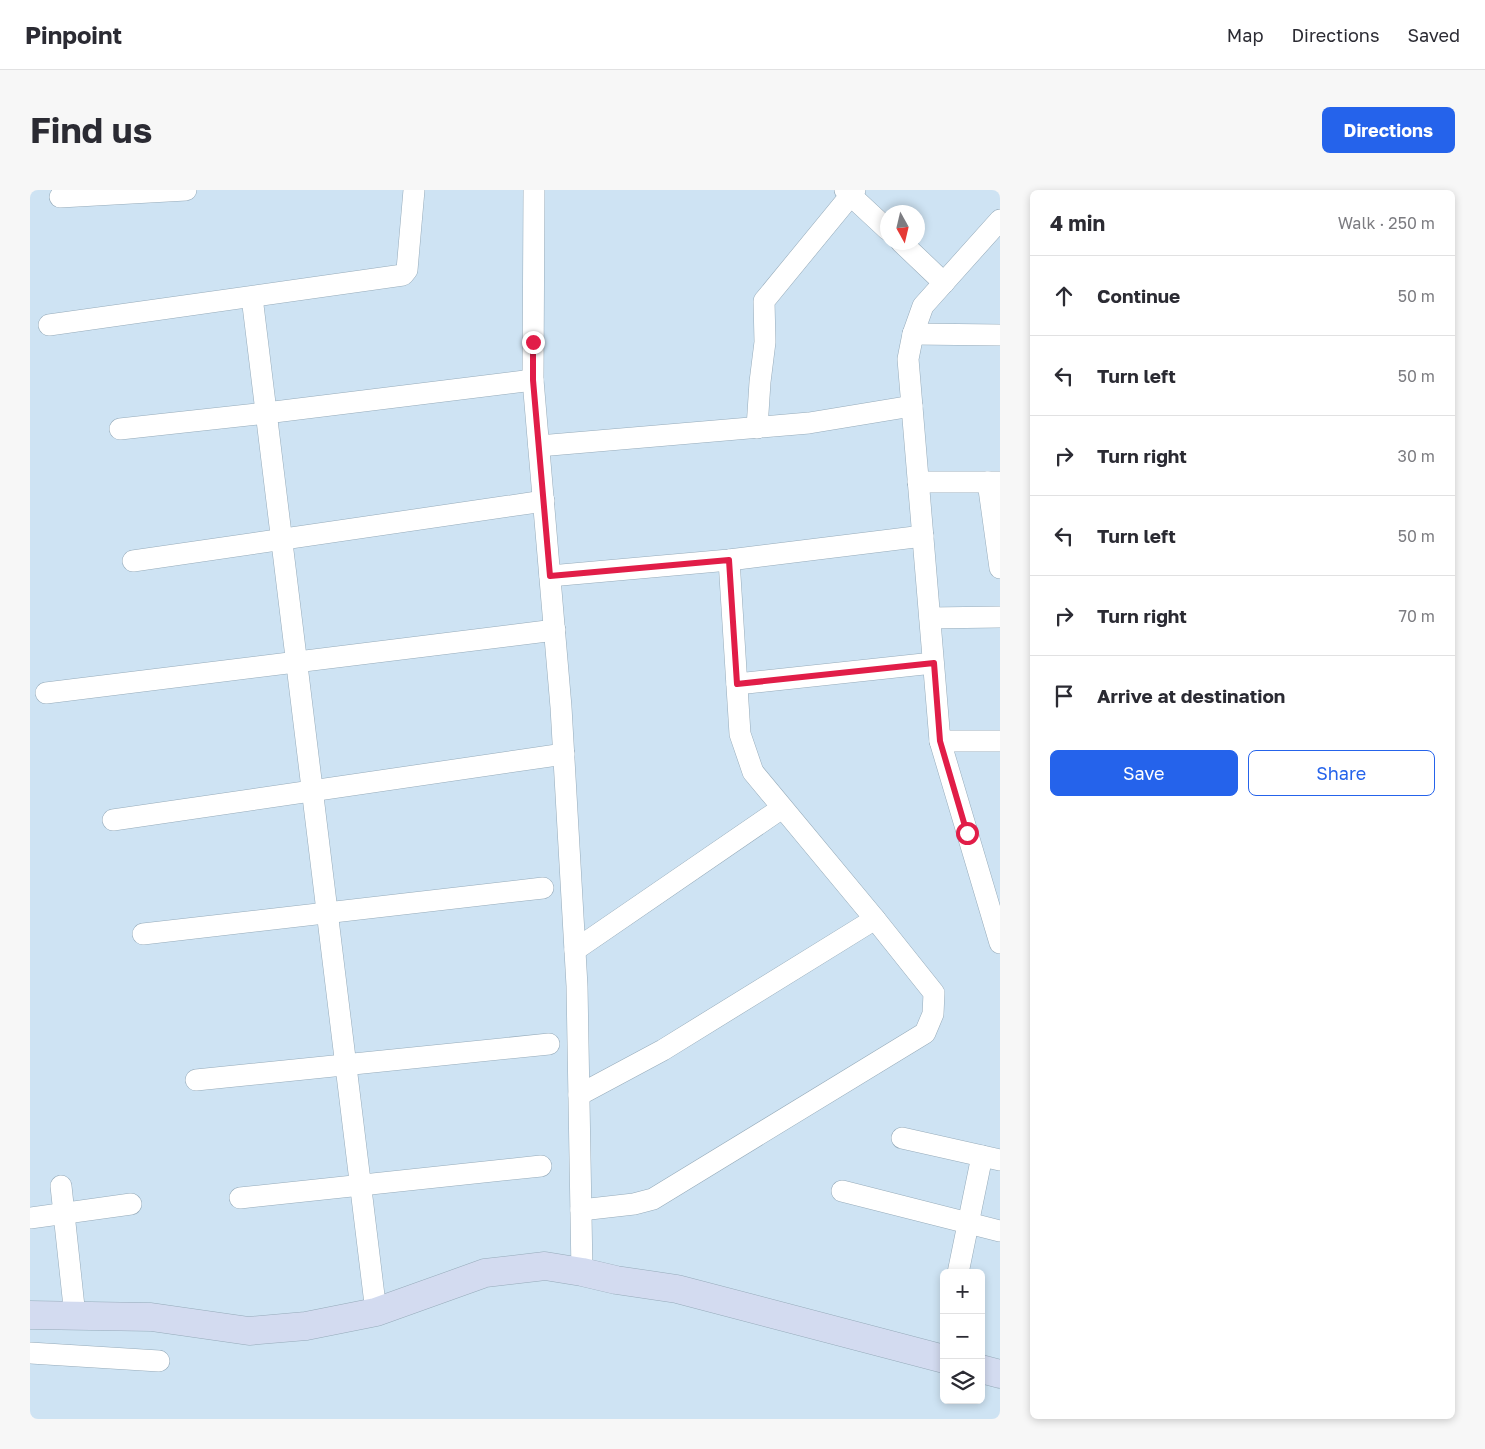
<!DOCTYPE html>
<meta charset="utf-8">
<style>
:root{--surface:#fff;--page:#f7f7f7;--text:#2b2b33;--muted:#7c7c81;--line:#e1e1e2;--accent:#2563eb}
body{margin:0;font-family:"Golos Text",sans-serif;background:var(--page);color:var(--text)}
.controls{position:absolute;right:15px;bottom:15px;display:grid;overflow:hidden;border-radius:8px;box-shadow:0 2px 8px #0003}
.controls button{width:45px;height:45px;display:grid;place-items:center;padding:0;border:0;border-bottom:1px solid var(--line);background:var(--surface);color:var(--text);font:25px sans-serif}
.compass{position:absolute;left:850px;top:15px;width:45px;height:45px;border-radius:50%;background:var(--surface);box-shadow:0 2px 8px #0003;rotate:172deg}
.stop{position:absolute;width:15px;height:15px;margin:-11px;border:4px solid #e11d48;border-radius:50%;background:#fff}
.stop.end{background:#e11d48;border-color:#fff;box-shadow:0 1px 5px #0008}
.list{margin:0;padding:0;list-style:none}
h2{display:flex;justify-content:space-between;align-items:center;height:65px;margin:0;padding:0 20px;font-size:21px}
h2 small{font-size:16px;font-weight:400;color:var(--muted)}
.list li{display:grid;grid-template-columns:32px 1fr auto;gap:15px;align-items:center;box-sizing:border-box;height:80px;padding:0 20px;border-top:1px solid var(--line)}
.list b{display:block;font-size:19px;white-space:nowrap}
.list em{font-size:16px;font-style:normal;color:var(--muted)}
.actions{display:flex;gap:10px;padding:15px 20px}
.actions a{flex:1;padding:11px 0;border:1px solid var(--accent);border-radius:8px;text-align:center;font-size:18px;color:var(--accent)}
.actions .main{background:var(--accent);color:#fff}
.icon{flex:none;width:28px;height:28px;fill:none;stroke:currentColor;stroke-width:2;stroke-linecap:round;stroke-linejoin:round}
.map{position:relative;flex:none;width:970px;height:1229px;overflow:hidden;border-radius:8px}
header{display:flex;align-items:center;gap:30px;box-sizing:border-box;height:70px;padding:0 25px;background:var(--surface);border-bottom:1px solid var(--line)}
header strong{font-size:24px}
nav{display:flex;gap:28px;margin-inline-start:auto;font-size:18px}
.intro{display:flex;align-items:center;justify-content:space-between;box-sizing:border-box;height:120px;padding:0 30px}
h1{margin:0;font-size:35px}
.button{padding:12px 22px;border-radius:8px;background:var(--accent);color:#fff;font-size:18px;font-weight:700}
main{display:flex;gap:30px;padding:0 30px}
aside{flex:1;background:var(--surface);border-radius:8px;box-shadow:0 2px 8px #0003}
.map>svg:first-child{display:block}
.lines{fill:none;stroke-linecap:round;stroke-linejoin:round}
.street-casing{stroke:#96abba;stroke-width:22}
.secondary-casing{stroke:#96abba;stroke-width:29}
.street{stroke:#fff;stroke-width:21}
.secondary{stroke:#d3dbf0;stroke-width:28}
.route{stroke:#e11d48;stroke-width:6}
</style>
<header>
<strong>Pinpoint</strong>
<nav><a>Map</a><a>Directions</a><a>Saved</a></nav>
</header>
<div class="intro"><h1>Find us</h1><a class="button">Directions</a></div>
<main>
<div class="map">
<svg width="970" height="1229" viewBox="0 0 970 1229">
<rect width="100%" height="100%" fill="#cee3f3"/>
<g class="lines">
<defs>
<g id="street">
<path d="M504 0 503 190 531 517 547 796 552 1082"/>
<path d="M815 0 858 40"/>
<path d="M30 7 156 0"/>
<path d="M970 30 893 116 883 144 878 169 910 551 970 753"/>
<path d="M871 52 914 93"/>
<path d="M222 107 346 1122"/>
<path d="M19 135 373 85 377 80 384 0"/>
<path d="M883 144 970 145"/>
<path d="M727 238 730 192 735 152 734 111 825 0"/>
<path d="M90 239 236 223 503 190"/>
<path d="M509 256 779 233 882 216"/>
<path d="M888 292H970"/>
<path d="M958 292 970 378"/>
<path d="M103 371 514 311"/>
<path d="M520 386 699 370 893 346"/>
<path d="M900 428 970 427"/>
<path d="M707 494 903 473"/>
<path d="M16 503 525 440"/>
<path d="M910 551H970"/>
<path d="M83 630 534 564"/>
<path d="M113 744 513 698"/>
<path d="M545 760 752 618"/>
<path d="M166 890 519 854"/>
<path d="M549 905 633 860 845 729"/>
<path d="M872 948 970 970"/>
<path d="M31 996 45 1126"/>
<path d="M812 1001 970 1041"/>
<path d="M210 1008 511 976"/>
<path d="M551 1020 604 1014 623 1009 895 843 903 824 904 803 845 729 723 582 710 544 699 370"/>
<path d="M0 1028 101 1014"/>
<path d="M928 1083 952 966"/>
<path d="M0 1163 129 1171"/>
</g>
<g id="secondary">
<path d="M0 1125 121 1127 219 1141 276 1136 346 1122 455 1083 515 1076 552 1082 586 1090 647 1099 914 1169"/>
<path d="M951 1179 970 1184"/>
</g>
</defs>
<use href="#street" class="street-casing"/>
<use href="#secondary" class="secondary-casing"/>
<use href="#street" class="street"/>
<use href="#secondary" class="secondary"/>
</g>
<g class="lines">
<path class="route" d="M503 152V190L520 386 699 370 707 494 904 473 910 551 937 643"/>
</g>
</svg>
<div class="controls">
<button>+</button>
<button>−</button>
<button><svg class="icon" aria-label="layers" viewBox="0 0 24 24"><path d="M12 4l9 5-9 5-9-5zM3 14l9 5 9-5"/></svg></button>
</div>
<svg class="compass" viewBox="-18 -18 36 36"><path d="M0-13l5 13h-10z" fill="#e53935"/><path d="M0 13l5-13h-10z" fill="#7c7c81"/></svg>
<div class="stop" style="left:937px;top:643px"></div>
<div class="stop end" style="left:503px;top:152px"></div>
</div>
<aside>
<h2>4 min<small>Walk · 250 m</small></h2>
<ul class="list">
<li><svg class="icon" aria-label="ahead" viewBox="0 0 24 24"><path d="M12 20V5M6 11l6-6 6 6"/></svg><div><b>Continue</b></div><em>50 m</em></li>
<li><svg class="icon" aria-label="left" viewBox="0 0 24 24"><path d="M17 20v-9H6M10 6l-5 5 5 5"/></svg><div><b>Turn left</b></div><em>50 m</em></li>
<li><svg class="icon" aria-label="right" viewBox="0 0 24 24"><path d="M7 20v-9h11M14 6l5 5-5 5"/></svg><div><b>Turn right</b></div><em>30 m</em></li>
<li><svg class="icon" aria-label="left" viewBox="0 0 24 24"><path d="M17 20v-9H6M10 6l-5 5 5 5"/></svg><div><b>Turn left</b></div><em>50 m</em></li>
<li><svg class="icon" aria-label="right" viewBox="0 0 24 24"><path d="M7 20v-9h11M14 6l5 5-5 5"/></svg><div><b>Turn right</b></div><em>70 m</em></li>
<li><svg class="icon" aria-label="arrive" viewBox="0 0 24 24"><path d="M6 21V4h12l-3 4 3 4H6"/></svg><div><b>Arrive at destination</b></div></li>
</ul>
<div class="actions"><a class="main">Save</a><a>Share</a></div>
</aside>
</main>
